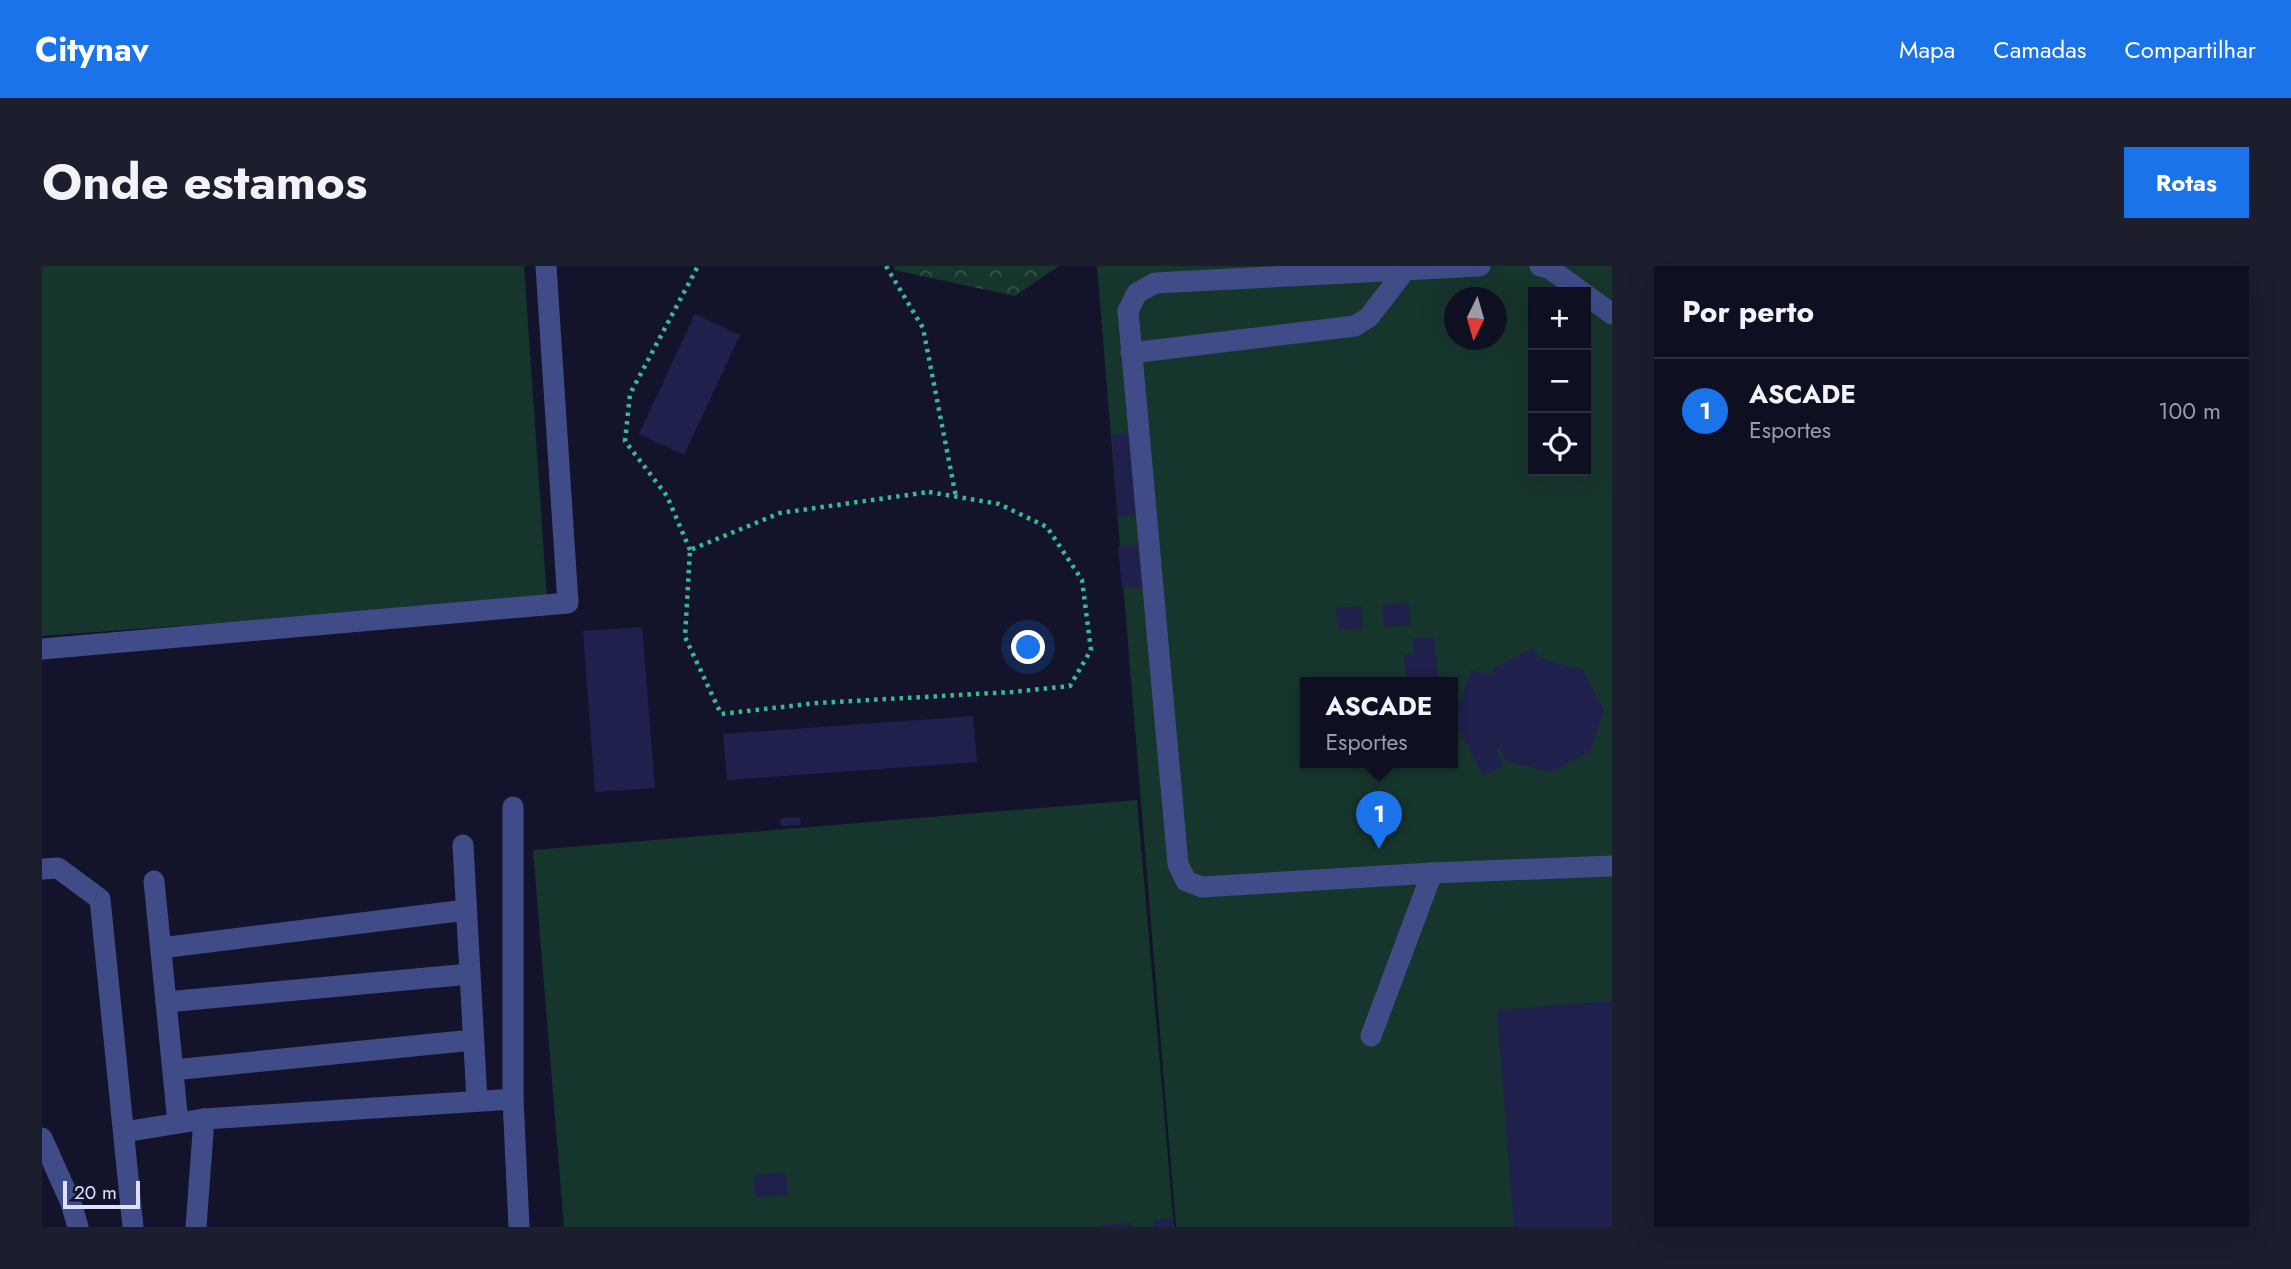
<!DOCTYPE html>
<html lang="pt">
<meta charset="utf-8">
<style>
:root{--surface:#0e0f20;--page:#1c1d2d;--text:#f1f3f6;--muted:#9b9ca5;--line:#2e2f3e;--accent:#1a73e8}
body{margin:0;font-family:Jost,sans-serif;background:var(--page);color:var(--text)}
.controls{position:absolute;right:21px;top:21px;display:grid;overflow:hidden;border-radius:0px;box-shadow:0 7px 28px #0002}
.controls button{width:63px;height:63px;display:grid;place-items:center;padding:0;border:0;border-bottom:2px solid var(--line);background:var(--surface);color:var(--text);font:35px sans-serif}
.compass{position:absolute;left:1402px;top:21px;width:63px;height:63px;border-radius:50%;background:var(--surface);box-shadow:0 7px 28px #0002;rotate:185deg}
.scale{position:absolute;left:21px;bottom:18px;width:77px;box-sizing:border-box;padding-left:7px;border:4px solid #dee1fe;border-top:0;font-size:19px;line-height:24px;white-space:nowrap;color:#dee1fe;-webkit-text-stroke:5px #13142b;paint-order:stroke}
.you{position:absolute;left:987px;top:382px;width:24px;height:24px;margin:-18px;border:5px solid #fff;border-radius:50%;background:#1a73e8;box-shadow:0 0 0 10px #1a73e833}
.badge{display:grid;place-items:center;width:46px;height:46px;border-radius:50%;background:var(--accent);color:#fff;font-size:23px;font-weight:700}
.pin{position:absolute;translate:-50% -58px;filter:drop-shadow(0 2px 4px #0008)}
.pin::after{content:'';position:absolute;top:37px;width:24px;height:21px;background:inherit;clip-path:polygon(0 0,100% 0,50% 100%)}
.popup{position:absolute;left:1258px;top:411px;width:158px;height:91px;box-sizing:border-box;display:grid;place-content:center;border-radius:0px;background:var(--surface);filter:drop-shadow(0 2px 5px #0005);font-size:23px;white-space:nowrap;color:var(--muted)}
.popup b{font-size:26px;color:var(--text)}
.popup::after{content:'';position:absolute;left:50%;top:100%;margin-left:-14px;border:14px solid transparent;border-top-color:var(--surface)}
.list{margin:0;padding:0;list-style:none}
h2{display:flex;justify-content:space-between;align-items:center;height:91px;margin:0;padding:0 28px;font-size:30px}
h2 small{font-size:23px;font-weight:400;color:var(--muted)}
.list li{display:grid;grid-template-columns:46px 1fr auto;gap:21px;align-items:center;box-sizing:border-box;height:105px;padding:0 28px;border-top:2px solid var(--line)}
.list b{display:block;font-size:26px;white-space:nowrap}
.list p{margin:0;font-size:23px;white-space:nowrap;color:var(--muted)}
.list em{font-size:23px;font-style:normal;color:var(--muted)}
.icon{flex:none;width:38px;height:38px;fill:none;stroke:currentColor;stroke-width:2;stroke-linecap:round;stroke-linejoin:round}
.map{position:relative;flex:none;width:1570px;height:961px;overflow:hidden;border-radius:0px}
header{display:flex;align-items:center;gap:42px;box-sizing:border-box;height:98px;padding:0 35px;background:var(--accent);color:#fff}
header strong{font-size:33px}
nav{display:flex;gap:38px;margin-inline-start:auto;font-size:24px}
.intro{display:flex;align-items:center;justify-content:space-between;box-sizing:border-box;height:168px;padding:0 42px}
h1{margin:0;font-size:49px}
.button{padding:18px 32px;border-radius:0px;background:var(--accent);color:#fff;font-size:24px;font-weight:700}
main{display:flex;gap:42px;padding:0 42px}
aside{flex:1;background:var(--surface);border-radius:0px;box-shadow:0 7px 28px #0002}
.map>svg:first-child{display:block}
.grass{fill:#16352d;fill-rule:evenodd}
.forest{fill:url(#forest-crowns)}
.building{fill:#1f204c}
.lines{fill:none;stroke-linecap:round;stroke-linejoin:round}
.path{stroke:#37b996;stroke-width:4.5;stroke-dasharray:3.5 5;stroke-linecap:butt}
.minor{stroke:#404c88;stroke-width:21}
</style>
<header>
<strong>Citynav</strong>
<nav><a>Mapa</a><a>Camadas</a><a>Compartilhar</a></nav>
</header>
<div class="intro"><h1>Onde estamos</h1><a class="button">Rotas</a></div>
<main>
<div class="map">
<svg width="1570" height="961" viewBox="0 0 1570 961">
<defs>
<pattern id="forest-crowns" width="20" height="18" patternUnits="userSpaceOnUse" patternTransform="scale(1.75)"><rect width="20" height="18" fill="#16352d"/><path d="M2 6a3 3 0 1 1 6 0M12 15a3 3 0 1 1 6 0" fill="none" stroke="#37524c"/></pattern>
</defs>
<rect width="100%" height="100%" fill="#13142b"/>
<g class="grass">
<path d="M0 0H482L505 333 0 370Z"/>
<path d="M1055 0H1570V961H1134ZM1491 26H1544V205H1491ZM1412 32H1454V74H1412ZM1264 417H1410V497H1264Z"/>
<path d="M1095 534 1132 961H522L491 584Z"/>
</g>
<path class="forest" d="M852 0H1017L973 30 852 4Z"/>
<g class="building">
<path d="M653 48 698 69 642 189 597 168Z"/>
<path d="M1089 167 1096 249 1076 251 1070 168Z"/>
<path d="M1100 278 1103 321 1080 322 1076 280Z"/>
<path d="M1367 337 1369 359 1342 361 1340 339Z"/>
<path d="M1319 340 1321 362 1296 364 1294 342Z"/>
<path d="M600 361 613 522 553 526 541 365Z"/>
<path d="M1392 371 1396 413 1364 415 1362 389 1372 388 1370 373Z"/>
<path d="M1492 382 1497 392 1541 404 1562 444 1548 486 1508 506 1464 495 1457 482 1454 483 1462 499 1441 510 1412 454 1429 404 1449 409 1451 403Z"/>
<path d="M931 450 935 496 685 514 681 468Z"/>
<path d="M758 551 759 559 739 560 738 552Z"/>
<path d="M1570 735V961H1472L1455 744Z"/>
<path d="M744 907 746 929 713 931 712 909Z"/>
<path d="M1130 952 1131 961H1112L1111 954Z"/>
<path d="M1090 957V961H1058V959Z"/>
</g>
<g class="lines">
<g class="path">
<path d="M844 0 881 62 914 231"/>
<path d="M887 226 957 238 1005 261 1040 314 1049 384 1028 420 970 426 775 437 679 448 643 371 648 284 738 247Z"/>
<path d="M648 284 625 230 583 175 588 128 656 0"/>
</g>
<g class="minor">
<path d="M1438 0 1113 17 1095 27 1086 45 1136 598 1144 615 1160 621 1390 607 1570 600"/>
<path d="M1498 0 1507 2 1540 26"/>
<path d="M1544 29 1570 48"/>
<path d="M1089 87 1313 60 1327 51 1363 4"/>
<path d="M0 383 526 337 504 0"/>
<path d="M471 541V833L477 961"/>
<path d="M421 579 435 835"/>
<path d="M0 603 16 602 58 633 91 961"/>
<path d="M112 615 136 857"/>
<path d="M119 682 424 644"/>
<path d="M124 736 428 708"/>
<path d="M1329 770 1390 607"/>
<path d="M131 804 431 774"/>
<path d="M82 866 162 853 471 833"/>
<path d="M0 872 29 937 36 961"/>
<path d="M154 961 162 853"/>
</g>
</g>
</svg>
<div class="controls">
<button>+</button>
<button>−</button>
<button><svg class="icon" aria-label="locate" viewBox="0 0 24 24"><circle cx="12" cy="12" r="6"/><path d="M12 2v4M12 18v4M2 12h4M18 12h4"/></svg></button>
</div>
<svg class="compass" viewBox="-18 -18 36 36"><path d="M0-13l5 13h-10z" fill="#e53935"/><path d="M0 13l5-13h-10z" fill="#9b9ca5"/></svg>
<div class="scale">20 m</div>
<div class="you"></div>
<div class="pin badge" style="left:1337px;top:583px">1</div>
<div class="popup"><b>ASCADE</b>Esportes</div>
</div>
<aside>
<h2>Por perto<small></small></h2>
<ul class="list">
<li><span class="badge">1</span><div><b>ASCADE</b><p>Esportes</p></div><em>100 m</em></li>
</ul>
</aside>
</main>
